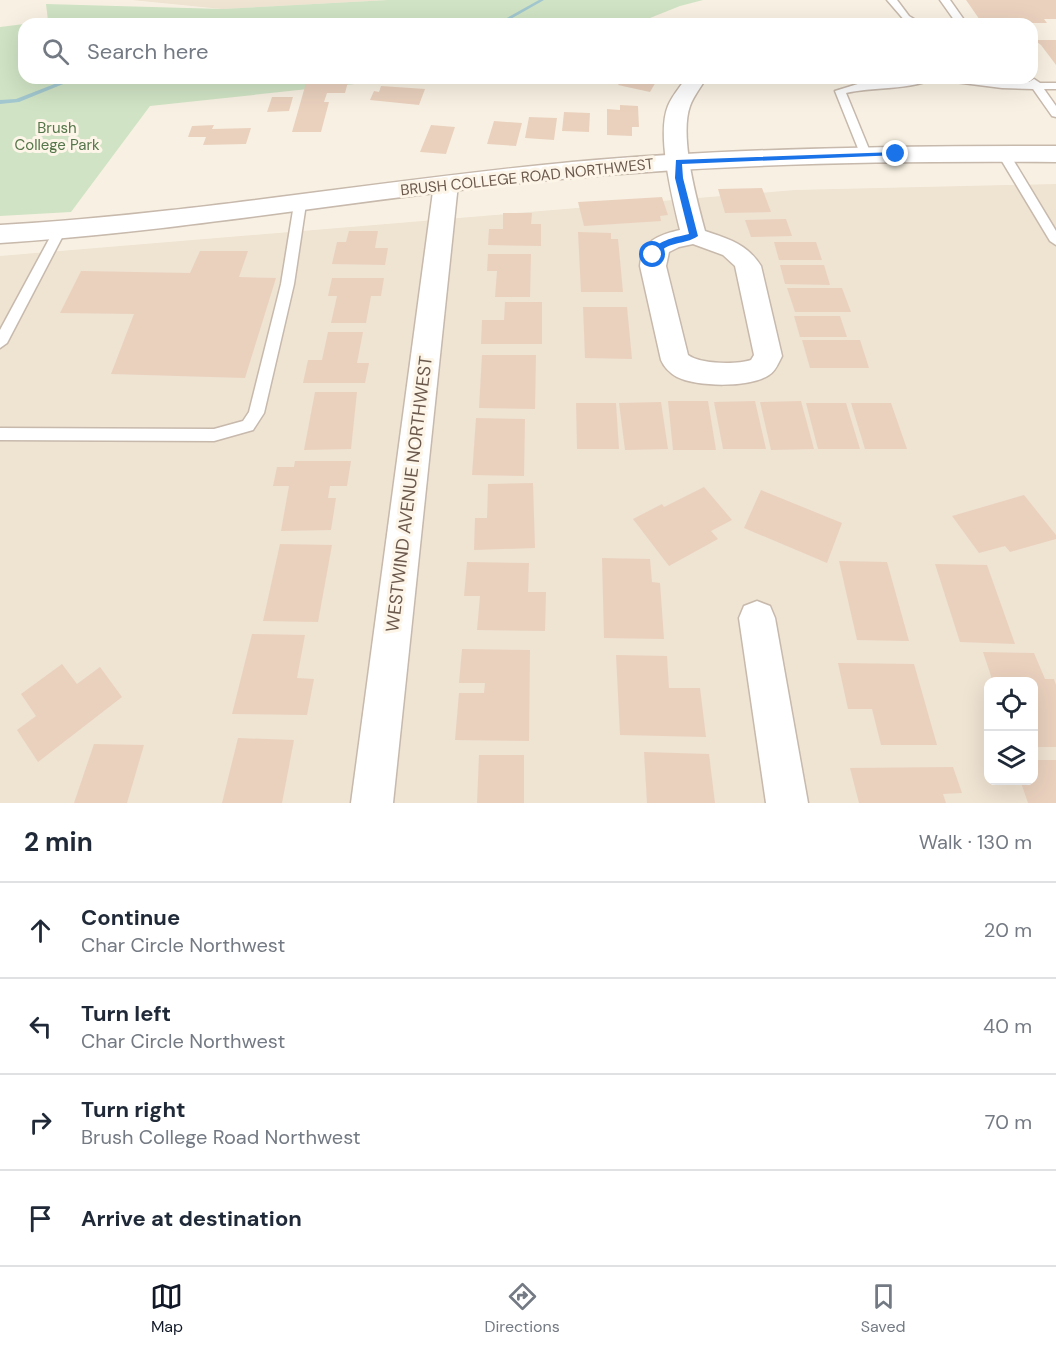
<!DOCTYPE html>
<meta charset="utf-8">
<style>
:root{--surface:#fff;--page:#f2f2f3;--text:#1f2937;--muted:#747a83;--line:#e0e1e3;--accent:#111827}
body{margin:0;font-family:"DM Sans",sans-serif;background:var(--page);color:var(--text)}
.controls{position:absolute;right:18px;bottom:18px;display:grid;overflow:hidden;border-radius:12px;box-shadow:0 6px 24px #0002}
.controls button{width:54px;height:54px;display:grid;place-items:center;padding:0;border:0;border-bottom:2px solid var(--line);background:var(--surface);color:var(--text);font:30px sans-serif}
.stop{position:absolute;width:18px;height:18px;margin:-14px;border:4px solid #1a73e8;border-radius:50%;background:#fff}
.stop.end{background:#1a73e8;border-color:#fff;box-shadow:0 2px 6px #0008}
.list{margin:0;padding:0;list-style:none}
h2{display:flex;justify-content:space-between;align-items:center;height:78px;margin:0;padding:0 24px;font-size:26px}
h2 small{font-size:20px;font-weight:400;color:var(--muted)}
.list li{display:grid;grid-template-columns:39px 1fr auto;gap:18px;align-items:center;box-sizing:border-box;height:96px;padding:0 24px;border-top:2px solid var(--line)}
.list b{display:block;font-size:22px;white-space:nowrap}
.list p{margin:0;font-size:20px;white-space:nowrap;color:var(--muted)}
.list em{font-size:20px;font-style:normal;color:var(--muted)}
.icon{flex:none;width:33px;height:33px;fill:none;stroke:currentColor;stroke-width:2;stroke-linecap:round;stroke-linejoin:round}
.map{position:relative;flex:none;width:1056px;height:803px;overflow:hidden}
.search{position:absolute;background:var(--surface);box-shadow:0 6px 24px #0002;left:18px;right:18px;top:18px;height:66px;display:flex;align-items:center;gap:15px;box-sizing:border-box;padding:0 21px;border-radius:18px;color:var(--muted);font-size:22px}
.sheet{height:462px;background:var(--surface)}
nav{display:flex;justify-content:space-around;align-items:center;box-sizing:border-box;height:84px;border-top:2px solid var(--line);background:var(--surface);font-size:16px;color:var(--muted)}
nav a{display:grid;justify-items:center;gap:3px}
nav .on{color:var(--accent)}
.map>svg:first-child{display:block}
.residential{fill:#efe3d2;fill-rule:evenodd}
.green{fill:#d0e3c4}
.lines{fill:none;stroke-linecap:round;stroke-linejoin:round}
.stream{fill:#a2c7cf;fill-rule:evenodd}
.building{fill:#ead1be}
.service-casing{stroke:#c7b9ac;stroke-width:3}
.minor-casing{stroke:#c7b9ac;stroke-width:3}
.tertiary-casing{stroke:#c7b9ac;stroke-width:3}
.service{fill:#fff;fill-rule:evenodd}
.minor{fill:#fff;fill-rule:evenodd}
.tertiary{fill:#fff;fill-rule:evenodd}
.route{fill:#1a73e8}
.labels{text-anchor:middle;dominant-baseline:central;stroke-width:6;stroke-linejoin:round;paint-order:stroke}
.far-park-label{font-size:15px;fill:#55764a;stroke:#fcf5e8}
.far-street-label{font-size:15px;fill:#6c594d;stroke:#fcf5e8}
.street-label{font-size:18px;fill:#6c594d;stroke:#fcf5e8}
</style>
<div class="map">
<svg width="1056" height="803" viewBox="0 0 1056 803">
<rect width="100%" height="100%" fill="#f8f1e3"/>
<g class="residential">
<path d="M132 0H387L222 9Z"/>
<path d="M1056 184V803H0V256L795 190ZM988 682H1034V780H988Z"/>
</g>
<g class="green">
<path d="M388 0H703L680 6 635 24H25L48 21 46 4 222 9Z"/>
<path d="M24 24V78H411L150 106 71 212 0 216V27Z"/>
</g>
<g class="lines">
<g class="stream">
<path d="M539 0H544L502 24H496Z"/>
<path d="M70 78H78L19 102 0 104V100L16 99Z"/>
</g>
</g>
<g class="building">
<path d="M966 0H1056V19H1044L1047 23H982Z"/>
<path d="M1034 40H1056V65L1041 45Z"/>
<path d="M319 78H332L331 82H348L345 93H327L324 102H329L321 132H292L306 83H317Z"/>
<path d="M623 78H648L657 80 650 92 618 85Z"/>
<path d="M381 86 425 89 419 105 370 100 374 91 379 92Z"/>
<path d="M272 97H293L289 111 267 112Z"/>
<path d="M620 105 638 106 639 127H632V136L607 135V109L620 110Z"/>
<path d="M564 112 590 113 589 132 562 131Z"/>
<path d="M529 117 557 118 554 140 525 138Z"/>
<path d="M494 121 522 123 516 146 487 144Z"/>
<path d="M214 125 212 129 251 128 246 144 203 145 206 137H188L192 126Z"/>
<path d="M431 125 455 127 446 154 420 152Z"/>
<path d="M762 188 771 212 725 213 718 189Z"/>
<path d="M662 197 668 215 660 216 661 221 584 226 578 202Z"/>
<path d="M503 213H532L531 224H541V246L488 245 489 229H503Z"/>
<path d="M786 219 792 236 751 237 745 220Z"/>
<path d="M349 231H378L375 248H388L385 265 332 264 337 242H346Z"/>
<path d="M578 232 611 233V239H618L623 292H581Z"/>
<path d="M774 242H816L822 260H779Z"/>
<path d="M200 251H248L239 277 276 278 245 378 111 374 134 314 60 313 81 271 190 273Z"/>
<path d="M488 254H531L530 297H495L497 271H487Z"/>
<path d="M780 265H824L830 285 785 284Z"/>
<path d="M332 278H384L381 296H371L366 323H331L337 296H328Z"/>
<path d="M787 288H842L851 312H795Z"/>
<path d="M505 302H542V344H481L482 320H504Z"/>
<path d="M583 307H627L632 359 585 358Z"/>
<path d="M794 316H840L847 337H800Z"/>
<path d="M328 332H363L357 363H369L365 383H303L308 360H322Z"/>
<path d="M802 340H860L869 368H810Z"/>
<path d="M482 355H536L535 409 479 408Z"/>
<path d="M315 392H357L351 449 304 450Z"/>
<path d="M668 401H708L716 450H673Z"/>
<path d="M755 401 766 449H723L714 402Z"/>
<path d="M801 401 814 449 771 450 760 402Z"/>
<path d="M661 402 668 449 625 450 619 403Z"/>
<path d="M576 403H616L619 449H577Z"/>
<path d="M806 403H846L860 449H818Z"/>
<path d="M851 403H891L907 449H865Z"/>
<path d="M476 418 525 419 524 476 472 475Z"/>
<path d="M295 461H351L347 486H330L328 498H336L331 530 281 531 289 486H273L277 467H294Z"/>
<path d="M533 483 535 548 474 550 475 518H487L488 484Z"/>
<path d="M704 487 732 520 711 531 718 539 669 566 633 519 662 504 664 507Z"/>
<path d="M761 490 842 523 827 563 744 528Z"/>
<path d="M1024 495 1056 535V539L1010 552 1005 546 979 553 952 516Z"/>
<path d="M280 544 332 545 318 622 263 621Z"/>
<path d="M602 558 650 559 652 582 660 583 664 639 604 638Z"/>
<path d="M839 561 887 562 909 641 857 640Z"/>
<path d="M467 562 529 563 528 592H546L545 631 477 630 480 596H464Z"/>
<path d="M935 564 987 565 1015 644 960 642Z"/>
<path d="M252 634 305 635 297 678 314 679 307 715 232 714Z"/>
<path d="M462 649 530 650 529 741 455 740 459 693H484L485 683H459Z"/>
<path d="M983 652 1034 653 1045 679H1054L1056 685V747H1034V682H993Z"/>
<path d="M616 655 667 656 669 688H700L706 737 620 735Z"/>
<path d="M838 663 914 664 937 745H881L872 709H848Z"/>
<path d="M62 664 77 684 100 667 122 697 38 762 17 730 36 716 21 694Z"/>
<path d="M238 738 294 740 282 803H222Z"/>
<path d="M94 744 144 745 127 803H74Z"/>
<path d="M644 752 709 754 715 803H647Z"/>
<path d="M479 755H524V803H477Z"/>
<path d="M1034 760H1056V803H1028L1020 780H1034Z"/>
<path d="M953 767 962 793 943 794 946 803H859L850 768Z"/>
</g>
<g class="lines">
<defs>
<g id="service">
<path d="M887 0H897L909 16 922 24 906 22Z"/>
<path d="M940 0H950L967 24H957Z"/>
<path d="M912 78H933C916 90 868 87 846 93L871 154 869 156H861L835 91 861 83Z"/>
<path d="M942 78 1029 82 1034 79 1040 83H1056V89H1044L1056 106V117L1052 116 1033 89 1002 88 947 81Z"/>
<path d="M1003 150 1009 153 1056 231V245L1050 241 997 153Z"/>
<path d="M300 200 306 204 294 284 264 413 253 430 214 441 0 440V428L214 429 243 421 249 412 281 284 294 204Z"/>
<path d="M60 226 66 230 7 343 0 348V330L54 230Z"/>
</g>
<g id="minor">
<path d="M686 78H706C701 87 693 97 690 106 679 136 697 201 705 231 729 239 747 244 761 266L782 356C779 362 775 372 769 375 750 388 697 387 677 377 670 373 664 367 661 360L640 266C642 241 658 235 680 230 673 200 656 135 668 106 672 96 680 87 686 78ZM693 244 723 255 735 266 754 355 751 360C736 365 700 364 688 355L666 266 669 252 679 247Z"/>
<path d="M446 177 454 179 458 184 393 803H351L434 184 438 179Z"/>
<path d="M757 601 770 606 775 618 808 803H766L739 618 744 606Z"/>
</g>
<path id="tertiary" d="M1056 146V162C894 161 733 163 572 178 380 195 192 231 0 243V225C192 214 381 180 572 162 733 148 894 146 1056 146Z"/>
</defs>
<use href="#service" class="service-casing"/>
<use href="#minor" class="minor-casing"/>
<use href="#tertiary" class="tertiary-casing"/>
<use href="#service" class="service"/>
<use href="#minor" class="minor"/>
<use href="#tertiary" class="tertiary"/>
</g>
<path class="route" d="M896 152 899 155 682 164 683 178 698 236C683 246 667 240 656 257L648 255C658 240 672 238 689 234L675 178 676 160Z"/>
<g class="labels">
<g class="far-park-label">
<text x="57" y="128">Brush<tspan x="57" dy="17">College Park</tspan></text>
</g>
<g class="far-street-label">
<text transform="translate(527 177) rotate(-6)">BRUSH COLLEGE ROAD NORTHWEST</text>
</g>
<g class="street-label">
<text transform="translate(409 494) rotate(-83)">WESTWIND AVENUE NORTHWEST</text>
</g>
</g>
</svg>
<div class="controls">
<button><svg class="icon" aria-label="locate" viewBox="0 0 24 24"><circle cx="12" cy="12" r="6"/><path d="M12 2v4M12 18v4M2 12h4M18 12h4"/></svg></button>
<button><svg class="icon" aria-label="layers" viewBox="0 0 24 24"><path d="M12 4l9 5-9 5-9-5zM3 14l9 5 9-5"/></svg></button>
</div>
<div class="stop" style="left:653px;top:255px"></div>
<div class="stop end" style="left:896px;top:154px"></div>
<div class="search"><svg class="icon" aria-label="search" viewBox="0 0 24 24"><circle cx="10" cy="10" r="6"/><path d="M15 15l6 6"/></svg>Search here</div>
</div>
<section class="sheet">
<h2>2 min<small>Walk · 130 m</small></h2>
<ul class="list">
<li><svg class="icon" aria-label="ahead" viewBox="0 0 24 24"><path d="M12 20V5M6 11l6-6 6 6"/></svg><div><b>Continue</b><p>Char Circle Northwest</p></div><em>20 m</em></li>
<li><svg class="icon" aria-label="left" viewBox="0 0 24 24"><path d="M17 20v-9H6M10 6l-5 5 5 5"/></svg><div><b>Turn left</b><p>Char Circle Northwest</p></div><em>40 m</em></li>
<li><svg class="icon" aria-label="right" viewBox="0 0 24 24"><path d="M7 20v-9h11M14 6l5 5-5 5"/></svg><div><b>Turn right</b><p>Brush College Road Northwest</p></div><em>70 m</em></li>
<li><svg class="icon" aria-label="arrive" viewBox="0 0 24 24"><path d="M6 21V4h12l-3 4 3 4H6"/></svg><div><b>Arrive at destination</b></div></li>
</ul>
</section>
<nav>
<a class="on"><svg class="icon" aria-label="map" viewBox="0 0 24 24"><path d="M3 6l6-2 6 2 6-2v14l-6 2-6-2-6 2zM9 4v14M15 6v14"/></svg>Map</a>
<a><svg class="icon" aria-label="directions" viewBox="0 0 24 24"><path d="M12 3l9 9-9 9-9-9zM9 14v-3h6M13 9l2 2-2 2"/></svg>Directions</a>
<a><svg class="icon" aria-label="saved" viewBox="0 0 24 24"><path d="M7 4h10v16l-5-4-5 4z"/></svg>Saved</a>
</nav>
